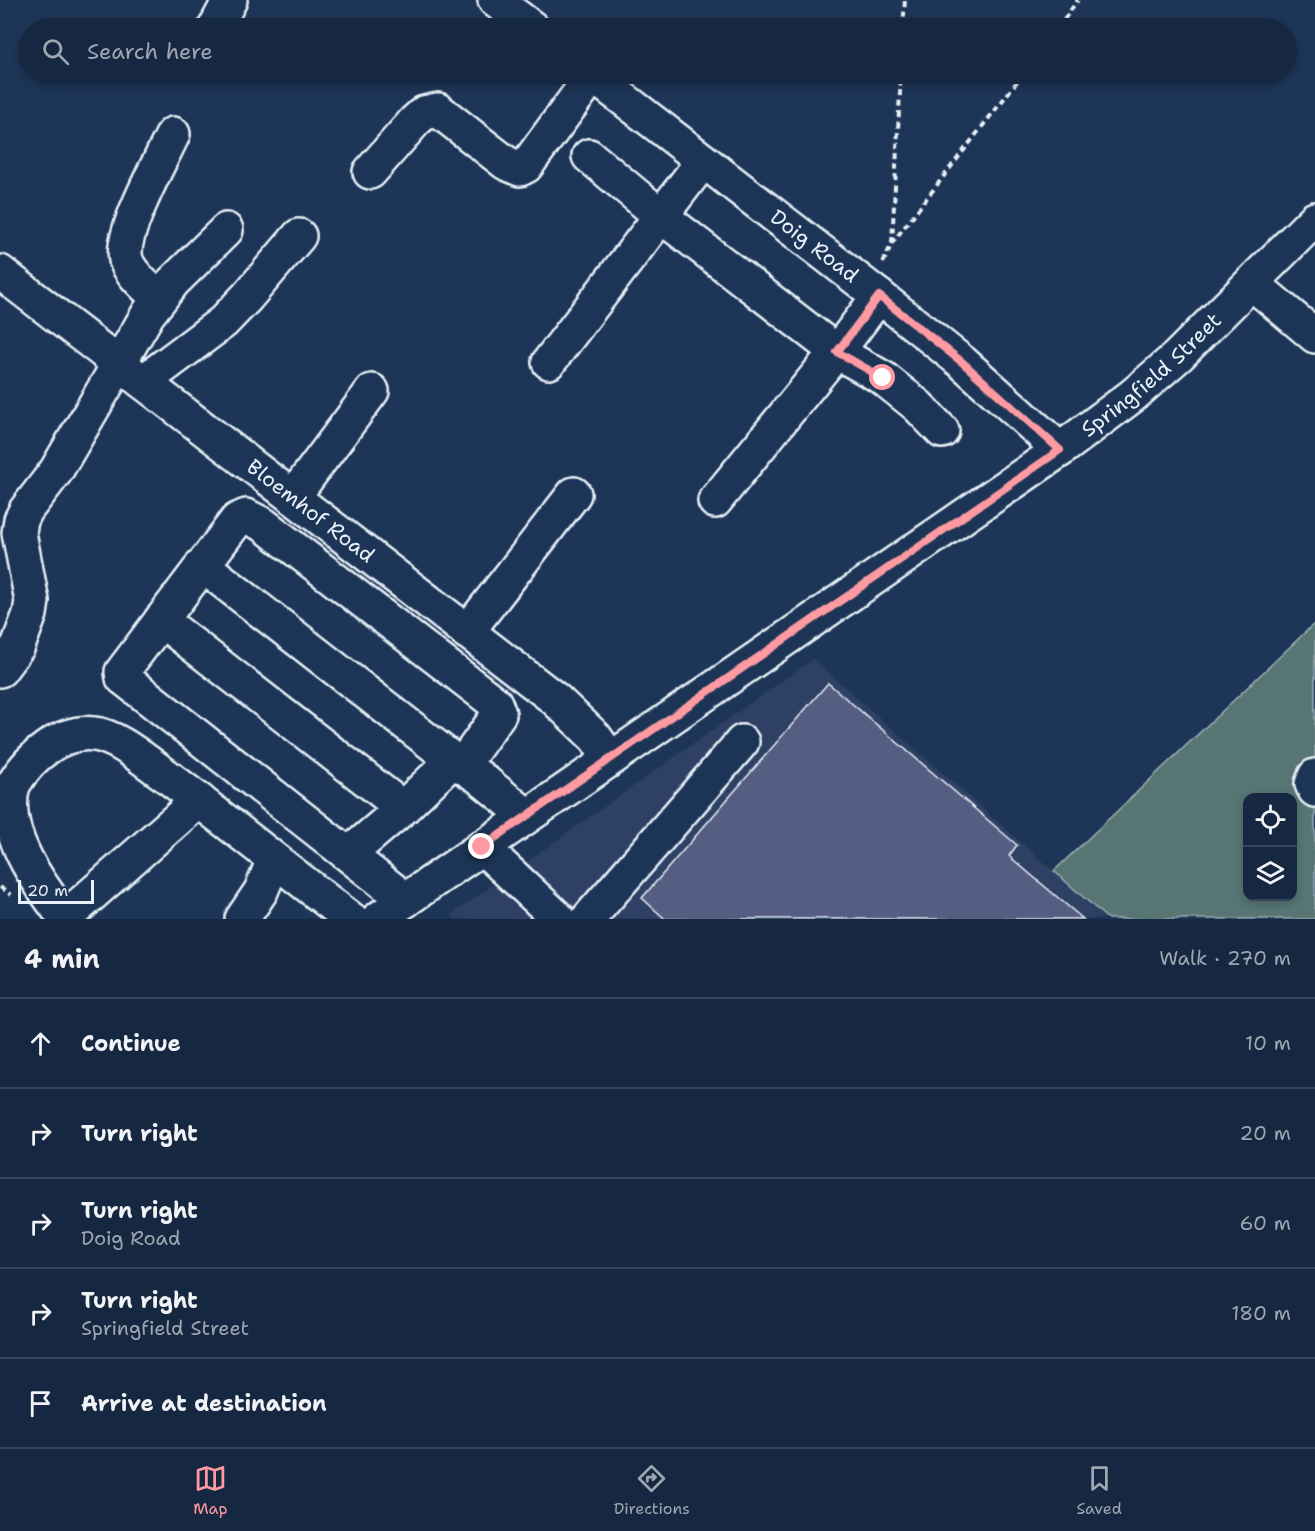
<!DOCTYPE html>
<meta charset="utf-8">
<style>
:root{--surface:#162841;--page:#1f3048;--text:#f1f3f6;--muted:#9ea6b1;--line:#35445a;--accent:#ff9aa2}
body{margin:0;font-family:"Shantell Sans",sans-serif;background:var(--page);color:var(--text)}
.controls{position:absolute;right:18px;bottom:18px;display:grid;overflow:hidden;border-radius:12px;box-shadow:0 3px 9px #0003}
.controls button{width:54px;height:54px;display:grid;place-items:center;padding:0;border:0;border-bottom:2px solid var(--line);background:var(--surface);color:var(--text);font:30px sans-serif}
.scale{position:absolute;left:18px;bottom:15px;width:76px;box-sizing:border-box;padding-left:6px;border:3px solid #e8f1f8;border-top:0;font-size:16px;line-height:21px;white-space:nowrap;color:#e8f1f8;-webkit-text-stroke:4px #1d3557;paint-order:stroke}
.stop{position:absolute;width:18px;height:18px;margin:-14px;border:4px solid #ff9aa2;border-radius:50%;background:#fff}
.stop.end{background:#ff9aa2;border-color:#fff;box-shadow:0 2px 6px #0008}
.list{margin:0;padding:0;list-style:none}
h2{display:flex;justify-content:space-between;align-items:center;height:78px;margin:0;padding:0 24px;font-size:26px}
h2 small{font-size:20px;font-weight:400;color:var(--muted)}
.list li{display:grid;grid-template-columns:39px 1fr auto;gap:18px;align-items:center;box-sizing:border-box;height:90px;padding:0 24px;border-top:2px solid var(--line)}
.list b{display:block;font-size:22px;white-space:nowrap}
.list p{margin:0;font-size:20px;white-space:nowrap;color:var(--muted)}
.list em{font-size:20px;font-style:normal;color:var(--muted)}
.icon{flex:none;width:33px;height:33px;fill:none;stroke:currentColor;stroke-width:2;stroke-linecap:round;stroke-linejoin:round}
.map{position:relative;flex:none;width:1315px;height:919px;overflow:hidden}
.search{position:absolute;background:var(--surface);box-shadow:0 3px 9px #0003;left:18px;right:18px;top:18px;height:66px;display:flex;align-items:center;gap:15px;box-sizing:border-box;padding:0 21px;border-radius:33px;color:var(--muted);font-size:22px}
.sheet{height:528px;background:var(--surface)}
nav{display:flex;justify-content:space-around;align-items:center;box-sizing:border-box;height:84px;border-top:2px solid var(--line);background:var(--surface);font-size:16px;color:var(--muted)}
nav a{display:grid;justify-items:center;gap:3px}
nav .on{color:var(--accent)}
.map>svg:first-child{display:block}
.built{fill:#2e4164}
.green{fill:#567473;stroke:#9fb2b6;stroke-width:1.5;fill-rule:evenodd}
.building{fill:#575d83;stroke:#e8f1f8;stroke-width:1.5}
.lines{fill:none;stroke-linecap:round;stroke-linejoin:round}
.minor-casing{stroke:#e8f1f8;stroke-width:38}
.path{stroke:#e8f1f8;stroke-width:4;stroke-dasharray:6 4.5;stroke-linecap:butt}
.minor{stroke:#1d3557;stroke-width:33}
.route{stroke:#ff9aa2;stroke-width:8}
.labels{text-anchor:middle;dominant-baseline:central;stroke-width:5;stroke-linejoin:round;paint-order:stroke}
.street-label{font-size:21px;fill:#e8f1f8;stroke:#1d3557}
</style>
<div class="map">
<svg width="1315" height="919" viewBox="0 0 1315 919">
<rect width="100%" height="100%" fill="#1d3557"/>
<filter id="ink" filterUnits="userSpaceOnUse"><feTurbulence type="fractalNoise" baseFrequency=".0167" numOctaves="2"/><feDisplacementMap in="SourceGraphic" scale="12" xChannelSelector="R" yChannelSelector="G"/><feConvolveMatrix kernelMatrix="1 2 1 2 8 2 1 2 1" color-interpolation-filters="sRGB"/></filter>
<g filter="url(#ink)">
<path class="built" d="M813 659 1108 919H456L451 915Z"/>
<path class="green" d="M1315 623V919H1108L1054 871ZM1248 798H1292V896H1248Z"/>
<path class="building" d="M828 683 1017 845 1009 856 1083 919H665L642 898Z"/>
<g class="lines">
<defs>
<g id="minor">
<path d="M495 0 532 28"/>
<path d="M215 28 230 0"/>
<path id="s1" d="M591 74 879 296 962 362 1060 450"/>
<path d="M589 156 661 216 837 352 883 378 918 406 942 431"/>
<path d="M370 172 415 121 424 113 438 110 506 163 520 169 526 166 593 75"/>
<path id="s2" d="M0 272 555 699 595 737 610 758"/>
<path d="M1252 283 1315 336"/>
<path d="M159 299C148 288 131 275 126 260 119 234 161 160 173 134"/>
<path d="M549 362 703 161"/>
<path d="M143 382 223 322 247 297 299 236"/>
<path d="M293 497 372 391"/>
<path d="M715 501 846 340 879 296"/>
<path d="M202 565 453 760 479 777 527 816"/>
<path d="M161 620 403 808"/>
<path d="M467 632 574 494"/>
<path d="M0 670 18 646 30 614 32 601 19 533 21 520 26 510 56 471 148 314 173 282 226 230"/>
<path d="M1315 776 1312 784 1315 790"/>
<path d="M482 847 559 919"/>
<path d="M349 854 403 808 453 760"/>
<path d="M406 900 127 681 123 678 122 672 237 520 246 516 264 525 495 703 499 714 462 766"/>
<path d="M65 918 199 800"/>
<path d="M66 919C39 884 0 832 13 785 29 758 60 730 94 734 117 736 145 761 164 774 227 821 288 871 351 919"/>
<path d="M242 919 261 891 274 860"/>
<path id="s3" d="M378 919 1060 450 1132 396 1178 356 1315 219"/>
<path d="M588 919 742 742"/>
</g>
</defs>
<use href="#minor" class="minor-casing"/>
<g class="path">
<path d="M903 28 905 0"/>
<path d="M1058 28 1078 0"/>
<path d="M892 243 901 74"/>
<path d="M883 263 892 243 1023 74"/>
<path d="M0 887 11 895"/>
</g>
<use href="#minor" class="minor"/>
</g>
</g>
<g class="lines" filter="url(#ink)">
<path class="route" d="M482 847 1060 450 962 362 879 296 837 352 883 378"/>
</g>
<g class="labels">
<g class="street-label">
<text stroke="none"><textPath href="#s1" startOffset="282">Doig Road</textPath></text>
<text stroke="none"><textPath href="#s3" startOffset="946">Springfield Street</textPath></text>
<text stroke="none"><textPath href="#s2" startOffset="392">Bloemhof Road</textPath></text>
</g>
</g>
</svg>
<div class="controls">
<button><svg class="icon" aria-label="locate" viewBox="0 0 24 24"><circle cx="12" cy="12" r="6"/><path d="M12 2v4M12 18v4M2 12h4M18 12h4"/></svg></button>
<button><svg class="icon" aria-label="layers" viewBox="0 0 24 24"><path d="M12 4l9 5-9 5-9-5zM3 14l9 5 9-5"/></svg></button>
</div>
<div class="scale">20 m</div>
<div class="stop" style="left:883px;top:378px"></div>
<div class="stop end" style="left:482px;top:847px"></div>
<div class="search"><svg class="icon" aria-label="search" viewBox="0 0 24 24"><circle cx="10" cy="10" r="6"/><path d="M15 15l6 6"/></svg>Search here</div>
</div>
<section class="sheet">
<h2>4 min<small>Walk · 270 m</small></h2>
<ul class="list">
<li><svg class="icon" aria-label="ahead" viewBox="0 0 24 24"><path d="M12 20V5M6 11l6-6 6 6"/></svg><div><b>Continue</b></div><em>10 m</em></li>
<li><svg class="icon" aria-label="right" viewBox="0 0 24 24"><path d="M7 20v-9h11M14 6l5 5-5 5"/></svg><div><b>Turn right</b></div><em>20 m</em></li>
<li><svg class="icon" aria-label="right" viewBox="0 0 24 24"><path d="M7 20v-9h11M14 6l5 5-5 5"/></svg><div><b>Turn right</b><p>Doig Road</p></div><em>60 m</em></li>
<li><svg class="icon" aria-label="right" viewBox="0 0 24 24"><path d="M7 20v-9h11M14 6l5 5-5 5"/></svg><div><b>Turn right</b><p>Springfield Street</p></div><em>180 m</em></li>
<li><svg class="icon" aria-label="arrive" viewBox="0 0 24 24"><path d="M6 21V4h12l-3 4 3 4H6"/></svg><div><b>Arrive at destination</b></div></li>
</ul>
</section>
<nav>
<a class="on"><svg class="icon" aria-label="map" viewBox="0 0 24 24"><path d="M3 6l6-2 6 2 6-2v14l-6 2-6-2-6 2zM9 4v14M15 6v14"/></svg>Map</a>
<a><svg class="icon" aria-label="directions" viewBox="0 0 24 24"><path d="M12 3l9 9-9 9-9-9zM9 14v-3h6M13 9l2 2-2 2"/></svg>Directions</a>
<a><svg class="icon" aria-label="saved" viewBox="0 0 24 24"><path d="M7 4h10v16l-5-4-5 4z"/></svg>Saved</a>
</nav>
